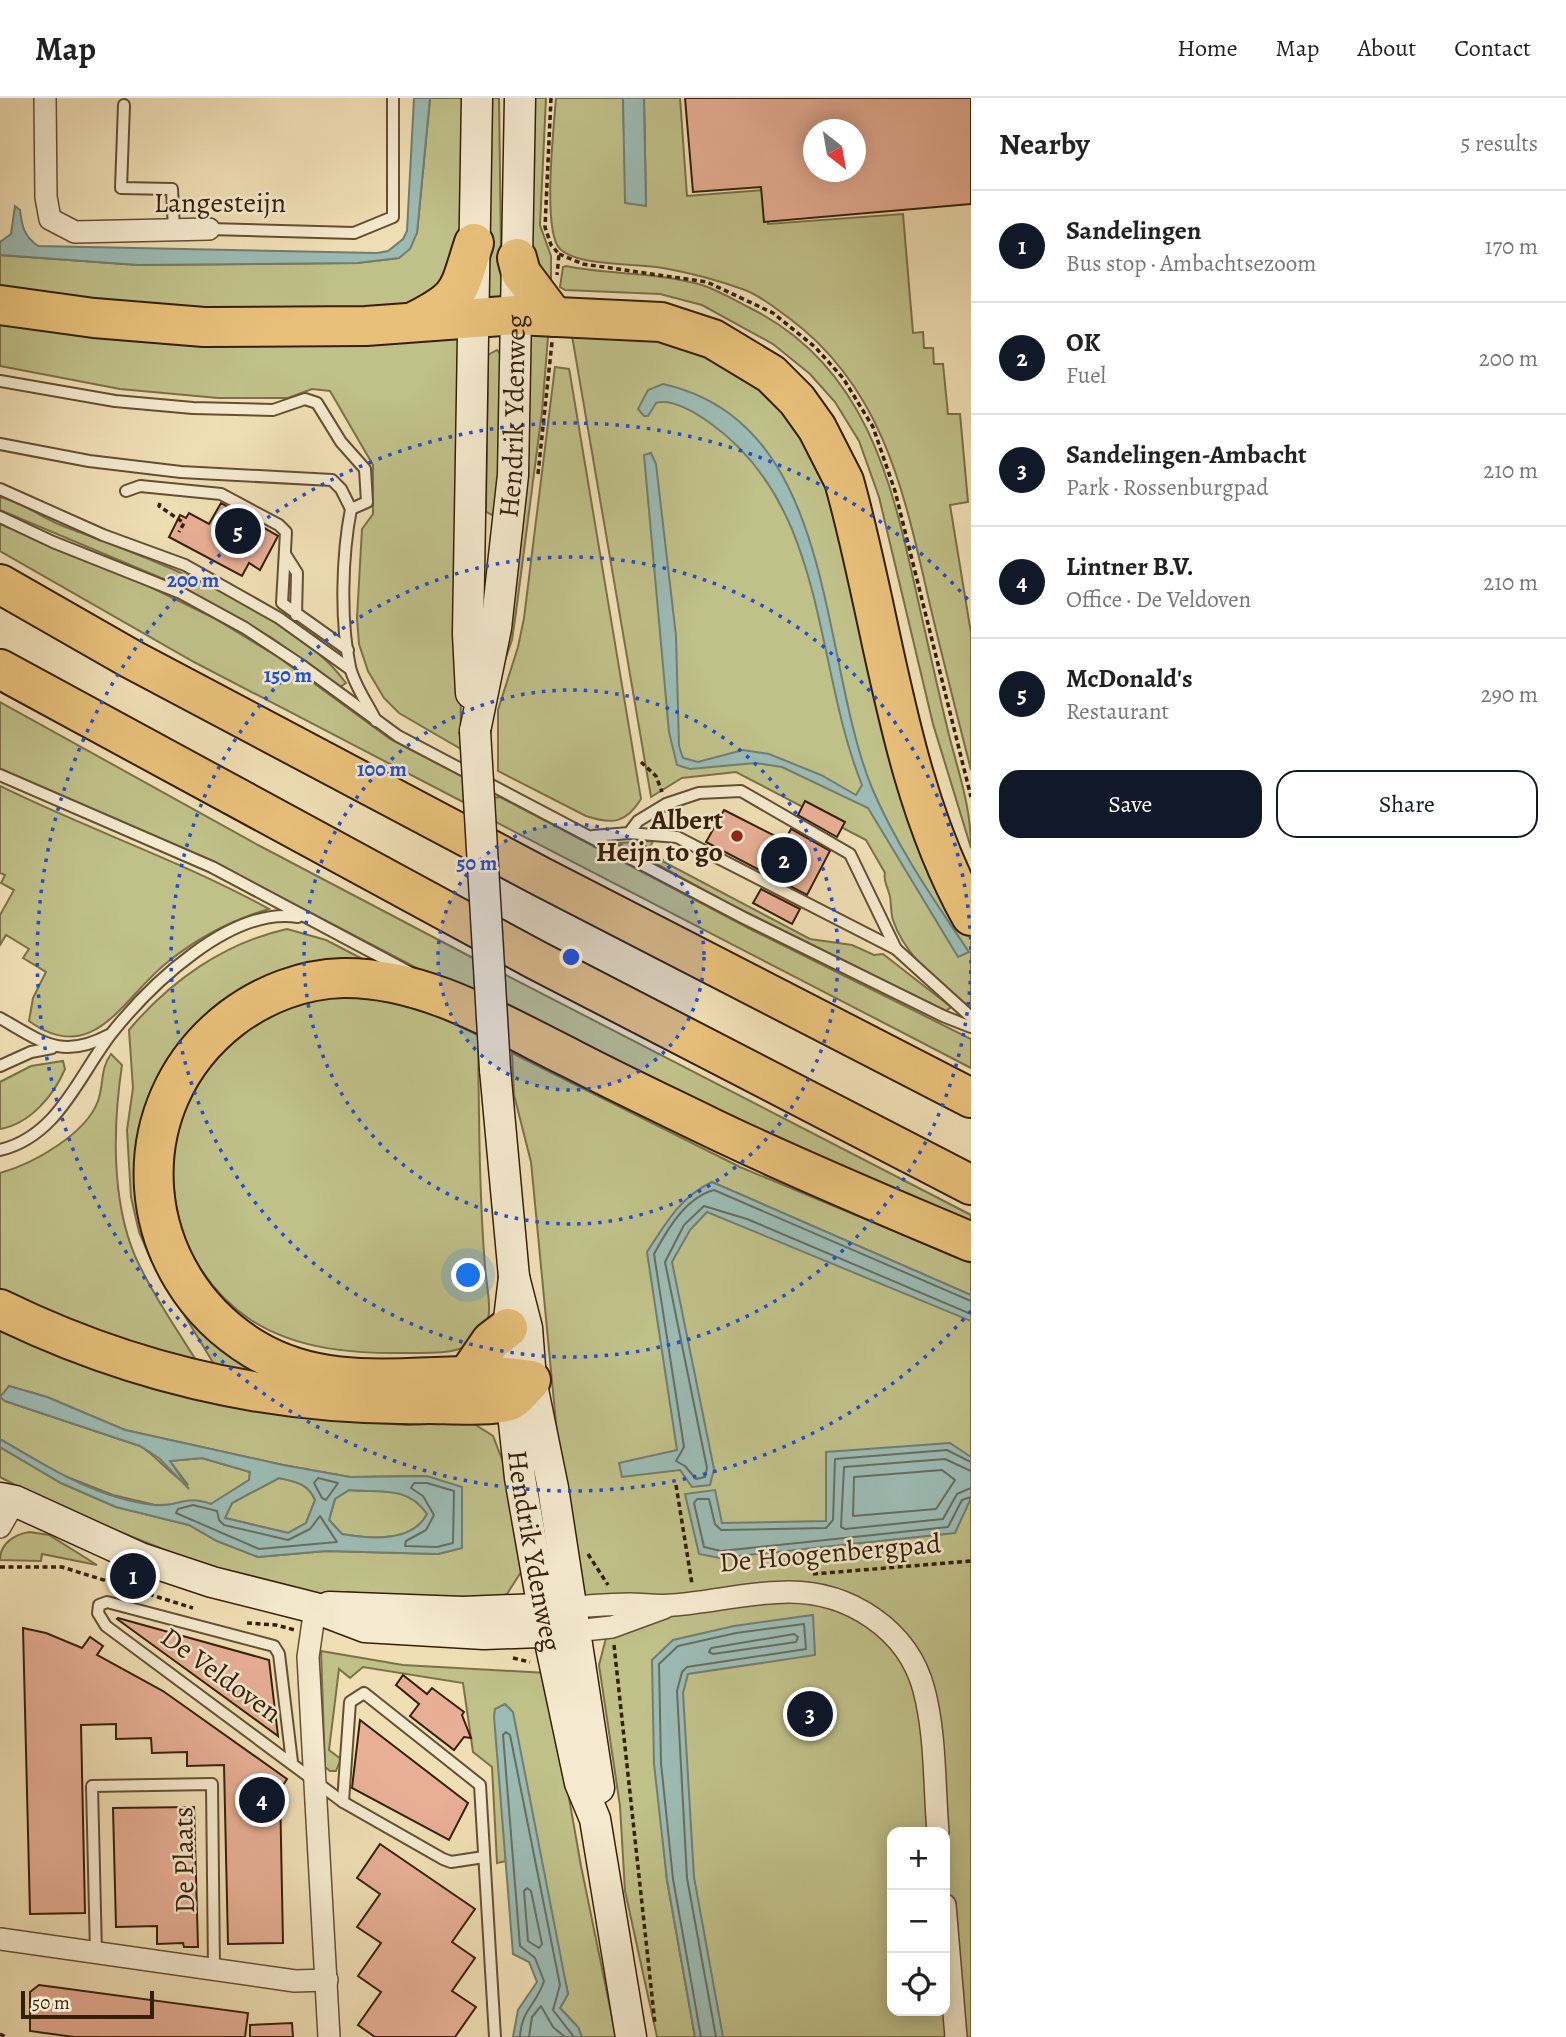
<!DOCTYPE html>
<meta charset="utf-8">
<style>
:root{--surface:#fff;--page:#f2f2f2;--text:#222;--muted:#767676;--line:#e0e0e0;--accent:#111827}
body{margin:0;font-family:Alegreya,serif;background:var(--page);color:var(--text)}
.controls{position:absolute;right:21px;bottom:21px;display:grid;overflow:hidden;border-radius:14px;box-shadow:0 4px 18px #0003}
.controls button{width:63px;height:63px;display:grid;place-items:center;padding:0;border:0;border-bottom:2px solid var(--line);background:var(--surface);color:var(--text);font:35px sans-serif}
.compass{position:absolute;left:803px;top:21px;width:63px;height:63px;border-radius:50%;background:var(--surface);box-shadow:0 4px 18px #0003;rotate:149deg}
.scale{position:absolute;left:21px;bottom:18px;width:133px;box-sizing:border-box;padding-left:7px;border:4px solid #361f08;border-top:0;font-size:19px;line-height:24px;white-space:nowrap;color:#361f08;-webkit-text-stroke:5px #f5eacf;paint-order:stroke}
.you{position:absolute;left:469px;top:1178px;width:24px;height:24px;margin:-18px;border:5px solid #fff;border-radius:50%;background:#1a73e8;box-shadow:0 0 0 10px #1a73e833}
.badge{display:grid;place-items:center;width:46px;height:46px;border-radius:50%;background:var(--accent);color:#fff;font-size:23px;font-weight:700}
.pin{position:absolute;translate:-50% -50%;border:4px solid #fff;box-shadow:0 2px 7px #0006}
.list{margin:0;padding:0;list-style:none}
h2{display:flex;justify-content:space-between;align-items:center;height:91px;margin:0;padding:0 28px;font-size:30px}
h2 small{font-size:23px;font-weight:400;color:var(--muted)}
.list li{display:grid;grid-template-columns:46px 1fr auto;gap:21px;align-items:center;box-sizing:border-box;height:112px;padding:0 28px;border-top:2px solid var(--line)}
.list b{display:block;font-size:26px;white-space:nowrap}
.list p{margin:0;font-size:23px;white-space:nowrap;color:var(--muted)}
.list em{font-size:23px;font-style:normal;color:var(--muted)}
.actions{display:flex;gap:14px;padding:21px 28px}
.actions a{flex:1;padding:16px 0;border:2px solid var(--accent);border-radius:21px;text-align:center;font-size:24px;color:var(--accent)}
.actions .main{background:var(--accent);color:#fff}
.icon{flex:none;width:38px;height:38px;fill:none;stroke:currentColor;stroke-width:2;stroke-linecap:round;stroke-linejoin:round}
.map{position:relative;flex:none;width:971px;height:1939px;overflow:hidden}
header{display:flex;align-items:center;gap:42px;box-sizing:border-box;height:98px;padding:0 35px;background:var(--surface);border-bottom:2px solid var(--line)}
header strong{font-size:33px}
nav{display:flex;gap:38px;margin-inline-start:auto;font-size:24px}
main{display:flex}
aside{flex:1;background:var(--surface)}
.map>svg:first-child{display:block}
.green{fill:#c0c089;stroke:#7b7048;stroke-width:2;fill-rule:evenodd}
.water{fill:#9cbbb4;stroke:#737d6f;stroke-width:2;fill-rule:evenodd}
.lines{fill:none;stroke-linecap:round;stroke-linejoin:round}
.shore{stroke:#696d5e;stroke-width:2}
.building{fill:#e8af96;stroke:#361f08;stroke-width:2;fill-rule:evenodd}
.lane-casing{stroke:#644f33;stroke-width:14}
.street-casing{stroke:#644f33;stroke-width:24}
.secondary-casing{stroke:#361f08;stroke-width:33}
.highway-casing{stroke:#361f08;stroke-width:42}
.path{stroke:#361f08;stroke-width:3.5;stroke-dasharray:5 3.5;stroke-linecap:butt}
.lane{stroke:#f5eacf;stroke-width:10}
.street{stroke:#f5eacf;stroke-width:21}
.secondary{stroke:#f5eacf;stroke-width:30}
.highway{stroke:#e8c07a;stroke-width:38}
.secondary-bridge-casing{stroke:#361f08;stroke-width:33;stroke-linecap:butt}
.secondary-bridge{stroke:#f5eacf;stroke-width:30}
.ring{fill:none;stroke:#1d4ed8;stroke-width:3.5;stroke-dasharray:3.5 7}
.poi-dot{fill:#8f2418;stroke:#f5eacf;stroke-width:2.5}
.labels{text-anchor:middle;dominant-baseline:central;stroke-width:5;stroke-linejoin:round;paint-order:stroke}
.street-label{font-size:28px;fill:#361f08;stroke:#f5eacf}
.poi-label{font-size:28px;font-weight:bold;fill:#361f08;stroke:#f5eacf;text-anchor:end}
.centre{fill:#1d4ed8;stroke:#f5eacf;stroke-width:3.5}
.ring-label{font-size:21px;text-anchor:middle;font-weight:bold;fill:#1d4ed8;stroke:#f5eacf;stroke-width:5;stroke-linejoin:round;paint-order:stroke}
</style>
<header>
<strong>Map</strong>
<nav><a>Home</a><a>Map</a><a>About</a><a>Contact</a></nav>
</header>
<main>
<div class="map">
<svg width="971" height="1939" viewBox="0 0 971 1939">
<rect width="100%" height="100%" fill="#f0dfb5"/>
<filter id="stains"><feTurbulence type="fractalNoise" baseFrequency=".00286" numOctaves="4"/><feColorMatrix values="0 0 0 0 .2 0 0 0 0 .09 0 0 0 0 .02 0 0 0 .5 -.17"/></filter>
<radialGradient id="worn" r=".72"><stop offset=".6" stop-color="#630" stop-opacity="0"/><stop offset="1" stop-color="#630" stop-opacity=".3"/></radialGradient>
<g class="green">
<path d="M430 0H462L461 148 443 191 402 210 199 212 0 195V157L138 167 357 165 399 160 417 135Z"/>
<path d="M490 0H499L501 152 510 199 489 201Z"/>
<path d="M535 0H546L540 127 551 158V184L535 169 526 111Z"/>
<path d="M556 0H623L626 105 646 107 644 0H680L687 98 765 92 768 126 903 116 913 235 923 234 924 250H933L934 266H943L948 316H960L968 404 950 407 971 535V672C957 617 943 562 930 507 905 399 885 291 789 220 775 210 761 198 745 192 718 182 691 175 663 170 637 165 579 169 560 151 542 133 554 28 556 0Z"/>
<path d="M566 168C610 177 658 174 702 187 720 193 734 202 750 210 878 273 896 408 925 533 933 569 941 605 950 641 960 679 971 711 971 750L933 626 879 399 859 343 835 304 810 276 773 246 702 207 660 196 565 192 560 189 563 169Z"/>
<path d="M0 217 468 228 460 501 461 651 399 615 384 600 368 573 359 546 357 520 362 431 373 416V367L330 293 312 291 288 300H218L120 291 0 268Z"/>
<path d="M549 226 542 314 516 514 512 542 495 591 522 229Z"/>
<path d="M570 226 677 235 804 316 971 827V910C942 889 904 857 893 822 890 813 892 803 889 795 887 787 883 783 885 775L866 742 736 674 682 680 651 699Z"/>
<path d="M497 252 502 258C502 286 505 400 492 417L486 414 488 257Z"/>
<path d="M555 269 569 271 570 276 641 701C626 725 613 727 586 718L498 673V612L518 549 524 520Z"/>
<path d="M0 399C22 404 42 420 63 428 147 460 292 511 346 585L340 589 272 540 180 488 0 412Z"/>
<path d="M0 426 142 485 214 520 278 559 390 641 465 680V705L194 564 0 453Z"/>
<path d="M0 604 258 747 473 860 476 901 219 767 0 672Z"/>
<path d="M0 688C89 732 182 763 269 811 232 822 199 839 169 863 124 897 95 971 29 923L33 900 46 874 23 860 29 851 6 837 0 847V817L14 792 1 785 5 777 0 775Z"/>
<path d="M500 699 754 833 971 941V970L492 722 491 700Z"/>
<path d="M653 743 647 755 810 841 852 847 874 857 883 856 951 909 946 913 726 804 618 745Z"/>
<path d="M287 831 326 842 382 871 359 870 183 960 160 1147 301 1279 223 1281 151 1162 139 1134 131 1099 127 1032 133 990 129 932C170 883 224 845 287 831Z"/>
<path d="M500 874 971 1117V1128L502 916Z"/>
<path d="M347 896 407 904 478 937C479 1015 479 1092 485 1169 486 1185 493 1213 486 1227 472 1258 439 1255 409 1255 355 1256 297 1252 251 1222 158 1161 146 1023 227 947 260 915 303 903 347 896Z"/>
<path d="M512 955 740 1069 971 1165V1197L712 1084 717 1100 971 1205V1939H712L654 1645 667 1782 695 1939H657L625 1793 620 1708 599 1567 607 1536 626 1502 597 1503 579 1494 561 1377 531 1064 514 997ZM892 1734H945V1913H892Z"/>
<path d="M111 956 122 967C113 1027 111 1101 135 1158 154 1200 182 1239 206 1278L0 1202V1075C33 1066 86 1036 98 1003 104 986 100 971 111 956Z"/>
<path d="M63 963 65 971C54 997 30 1026 0 1031V984L31 968Z"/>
<path d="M0 1231 150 1290 204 1303 321 1321 407 1327 471 1324 493 1338 503 1364 522 1459 521 1474 507 1496 483 1508 348 1494 323 1499 222 1475 51 1406 0 1379V1349L61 1385 116 1409 189 1427 217 1443 258 1459 326 1453 438 1456 461 1450 427 1378 350 1379 283 1367 125 1332 47 1299 9 1288 5 1303 140 1348C158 1359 170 1377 188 1387L170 1363 202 1360 250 1374 249 1382 211 1406 155 1407 113 1397 62 1377 0 1341Z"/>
<path d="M279 1380C296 1384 308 1385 315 1402L306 1425 288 1435 225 1420 232 1405Z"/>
<path d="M349 1392C381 1396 406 1385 427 1416 413 1444 370 1441 342 1436L329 1422 335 1401Z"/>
<path d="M30 1434 49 1437 97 1467 42 1456 41 1463 0 1462C0 1445 15 1436 30 1434Z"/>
<path d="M321 1553 403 1567 547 1575 581 1768 616 1939H582L578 1929 560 1910 568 1896 566 1886 495 1618 506 1763 497 1765 492 1669 473 1654 463 1585 363 1569 350 1580 339 1571 329 1652 341 1661 336 1673H330L325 1669Z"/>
</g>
<g class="water">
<path d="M414 0H430L417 135 410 151 399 160 357 165 138 167 0 157V144L11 136 15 108 20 112C22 129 24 138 38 148L377 155 388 153 403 141 407 133Z"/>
<path d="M623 0H644L646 108 625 105Z"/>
<path d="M663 286C838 325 818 558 872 690 897 749 934 802 969 854L958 859 868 710 782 669 756 665 690 671 677 667 669 634 644 357 651 355 656 366 676 538 679 648 683 660 698 664 743 652 769 656 821 677 856 697 862 687C813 565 828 409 710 325 696 315 673 300 656 305L648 318H644L638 311 648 292Z"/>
<path d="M712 1084 971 1197V1223L707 1114 690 1132 672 1164 714 1371 710 1387 692 1389 680 1372 622 1379 619 1365 677 1352 647 1154C666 1125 680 1099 712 1084Z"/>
<path d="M9 1288 47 1299 125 1332 283 1367 350 1379 427 1378 462 1389V1450L438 1456 326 1453 258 1459 217 1443 189 1427 116 1409 61 1385 0 1349V1341C47 1369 98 1401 154 1407 178 1410 183 1396 211 1406L249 1382 250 1374 202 1360 170 1363 189 1391 159 1360 140 1348 5 1303 0 1299ZM279 1380C296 1384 308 1385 315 1402L306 1425 288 1435 225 1420 232 1405ZM349 1392C379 1395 408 1387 427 1416 413 1444 370 1441 342 1436L329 1422 335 1401Z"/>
<path d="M950 1345 971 1359V1400L955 1435 720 1460 699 1456 685 1396 715 1392 722 1425 826 1423V1354Z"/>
<path d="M813 1517 815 1557 688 1576 683 1595 694 1779 723 1939H695L667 1782 654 1666 652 1562 673 1542 734 1528Z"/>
<path d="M505 1606 513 1614 566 1886 568 1896 560 1910 578 1929 582 1939H513L518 1912 537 1884 529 1864 513 1856 494 1618 495 1611Z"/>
</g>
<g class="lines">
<g class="shore">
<path d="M971 1203 714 1092C685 1100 667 1132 654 1156L684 1349 676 1363 685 1368 696 1381 705 1379 707 1370 665 1164 684 1127 704 1108 747 1121 971 1216"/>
<path d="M971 1364 947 1352 835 1361 833 1422 826 1430 721 1432 715 1426 709 1401H697L694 1405 704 1449 721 1453 948 1429 962 1402 971 1399"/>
<path d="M942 1372 955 1382 936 1411 853 1418 854 1379Z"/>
<path d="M971 1373 945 1361 844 1369 841 1429 845 1431 943 1421 957 1396 971 1390"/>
<path d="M318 1380 338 1385 326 1402 322 1400 314 1385Z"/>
<path d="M414 1385H427L454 1393 453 1445 437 1449 405 1448 406 1443 426 1432 434 1417 423 1398 411 1390Z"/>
<path d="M193 1407 217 1413 219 1422 224 1427 288 1442 310 1431 320 1418 337 1444 259 1451 176 1415 178 1411Z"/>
<path d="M794 1536 798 1539 796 1544 713 1556 709 1554 711 1550Z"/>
<path d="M527 1790 531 1793 542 1846 539 1850 528 1843 524 1793Z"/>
<path d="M520 1939C521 1912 537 1906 544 1883L535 1860 520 1848 503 1637 506 1634 510 1637 560 1887 553 1912 574 1939"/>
<path d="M529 1939 532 1919 541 1908 553 1929 565 1939"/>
<path d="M701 1939 673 1781 661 1665 659 1566 678 1548 736 1535 804 1526 806 1551 687 1569 682 1574 677 1593 687 1780 716 1939"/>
</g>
</g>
<g class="building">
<path d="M685 0H971V106L764 124 761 89 693 94ZM814 32H856V74H814Z"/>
<path d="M221 405 278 438 260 472 249 465 242 478 169 439 180 417 186 420 189 415 209 426Z"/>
<path d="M805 703 845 724 837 739 798 717Z"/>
<path d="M724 712 785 743 791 731 830 753 807 797 706 744Z"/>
<path d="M761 791 800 811 792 826 753 805Z"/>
<path d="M118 1520 269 1562 278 1638 117 1521Z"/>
<path d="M23 1530 46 1535 82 1550 90 1539 103 1548 97 1557 163 1593 287 1681 280 1692 283 1845 228 1846 224 1667 187 1668V1654L152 1655 151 1640 116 1641V1626L81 1627 85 1815 30 1816Z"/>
<path d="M403 1577 427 1596 432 1590 464 1614 462 1617 471 1640 464 1639 454 1652 410 1618 419 1606 396 1587Z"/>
<path d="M360 1622 468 1705 449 1742 352 1690Z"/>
<path d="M194 1709 198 1849H184L183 1845 157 1846V1828L116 1829 113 1710Z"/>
<path d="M380 1746 475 1811 452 1844 475 1860 452 1893 476 1909 455 1939H375L358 1927 381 1894 358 1878 381 1845 357 1829 380 1796 357 1780Z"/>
<path d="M39 1887 248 1915 245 1939H74L30 1933V1894Z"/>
<path d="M292 1925 293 1939H250V1927Z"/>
</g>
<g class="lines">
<defs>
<g id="lane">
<path d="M124 7 121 90 172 91 174 132"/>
<path d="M209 131 354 135 393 119V0"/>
<path d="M0 283 115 303 193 310 273 312 305 301 317 305 341 344 365 371 367 404 351 411C342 457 340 523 350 569 354 587 368 606 376 623"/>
<path d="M0 346 89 363 181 374 332 382 341 391 351 411"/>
<path d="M0 391 103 437 185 467 279 520 350 571"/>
<path d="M126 393 140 388 221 396 279 427 286 434 282 505 348 552"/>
<path d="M0 419 53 444 181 495 245 530 301 567 398 638 744 820 943 918 971 929"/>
<path d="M285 456 297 475 296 517"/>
<path d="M0 677 212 769 409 874"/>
<path d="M629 735 638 723 666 706 699 695 741 693 850 756 896 851 971 919"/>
<path d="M593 738 629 735 677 739 896 851"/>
<path d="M0 920C42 944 62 962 109 937"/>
<path d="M0 968 31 954 52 950"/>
<path d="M0 1052C58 1038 78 979 111 936 150 887 231 808 298 819"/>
<path d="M292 1664 279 1556 274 1548 107 1504 99 1507 98 1515 106 1528 343 1704 443 1761 451 1764 484 1759"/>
<path d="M343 1704 350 1604 364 1595 480 1687 495 1939"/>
<path d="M96 1855 92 1688 212 1686 214 1872"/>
</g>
<g id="street">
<path d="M45 0 46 99 50 121 75 134 209 131"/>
<path d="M0 1429 15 1403"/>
<path d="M572 1509C591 1508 611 1506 630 1506 644 1506 659 1509 673 1507 711 1504 750 1494 789 1494 849 1494 908 1531 924 1592 936 1638 934 1687 938 1734"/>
<path d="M315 1510 308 1559 329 1939"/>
<path d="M575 1533 612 1529 664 1510"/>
<path d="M945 1807 956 1939"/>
<path d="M0 1841 295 1883 327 1882"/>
</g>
<g id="secondary">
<path d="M471 595 468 536 477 0"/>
<path id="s1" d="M475 633 496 530 513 377 520 0"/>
<path d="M495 971 514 1179 527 1230 531 1282 553 1390 599 1690"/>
<path id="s2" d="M514 1179 508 1230 509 1279 520 1380 543 1511 580 1685 595 1721 631 1939"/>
<path d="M0 1400 15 1403 140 1460 212 1484 315 1510 365 1529 484 1536 567 1533"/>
<path d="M329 1509 463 1514 562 1510"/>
</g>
<g id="highway">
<path d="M517 160 521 175 554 219"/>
<path d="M0 207 94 220 204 229 366 228 516 217 661 224 713 241 771 276 797 302 817 330 844 383C884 525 898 688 971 818"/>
<path d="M415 223C463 199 458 193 474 145"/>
<path d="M0 486 131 561 540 778 971 1000"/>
<path d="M0 571 536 862 971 1087"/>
<path d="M0 1211C135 1277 279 1309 429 1306 448 1306 494 1309 509 1303 516 1301 523 1290 529 1285"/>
<path d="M467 1278 491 1243 508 1230"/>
<path d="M531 1282C439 1267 340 1303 254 1251 132 1177 117 1008 232 920 264 896 303 881 343 880 425 879 501 926 572 961 618 985 665 1007 712 1030 797 1071 884 1107 971 1144"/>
</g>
</defs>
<use href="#lane" class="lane-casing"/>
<use href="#street" class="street-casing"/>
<use href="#secondary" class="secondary-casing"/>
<use href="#highway" class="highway-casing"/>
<g class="path">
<path d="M551 0 545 129 551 147 559 156 557 177"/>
<path d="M559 156 583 166 707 184 773 215 815 249 843 280 873 329 895 393 971 699"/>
<path d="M538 376 552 244"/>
<path d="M160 405 159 408 184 425 179 434"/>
<path d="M641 664 656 678 662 694"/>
<path d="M676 1387 692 1486"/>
<path d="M588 1456 608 1487"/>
<path d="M0 1469H62L193 1510"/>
<path d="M813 1476 971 1463"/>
<path d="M247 1525 276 1527 295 1532"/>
<path d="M614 1547 655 1926"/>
<path d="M513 1560 530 1564"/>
<path d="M0 1936 6 1939"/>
</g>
<use href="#lane" class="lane"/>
<use href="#street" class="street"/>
<use href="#secondary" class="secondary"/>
<use href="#highway" class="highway"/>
<defs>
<path id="secondary-bridge" d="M475 633 495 971"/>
</defs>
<use href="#secondary-bridge" class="secondary-bridge-casing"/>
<use href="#secondary-bridge" class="secondary-bridge"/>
</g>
<circle cx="571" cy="859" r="133" fill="#1d4ed8" fill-opacity=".12"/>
<g class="ring">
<circle cx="571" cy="859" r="133"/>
<circle cx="571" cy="859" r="267"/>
<path d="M971 862A400 400 0 1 1 971 856"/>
<path d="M971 1213A534 534 0 1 1 971 505"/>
</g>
<circle class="poi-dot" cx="737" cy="738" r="7"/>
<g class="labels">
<g class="street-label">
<text x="220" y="105">Langesteijn</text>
<text stroke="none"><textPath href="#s1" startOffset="318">Hendrik Ydenweg</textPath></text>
<text stroke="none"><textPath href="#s2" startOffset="276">Hendrik Ydenweg</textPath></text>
<text transform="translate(830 1455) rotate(-5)">De Hoogenbergpad</text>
<text transform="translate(221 1577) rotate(36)">De Veldoven</text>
<text transform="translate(184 1762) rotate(-91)">De Plaats</text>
</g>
<g class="poi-label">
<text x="723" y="722">Albert<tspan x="723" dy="32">Heijn to go</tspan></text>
</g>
</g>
<circle cx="571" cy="859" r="10" class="centre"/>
<g class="ring-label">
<text x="193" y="489">200 m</text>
<text x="288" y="584">150 m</text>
<text x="382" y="678">100 m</text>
<text x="477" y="772">50 m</text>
</g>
<rect width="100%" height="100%" filter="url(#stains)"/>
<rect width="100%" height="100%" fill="url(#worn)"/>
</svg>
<div class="controls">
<button>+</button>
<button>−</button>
<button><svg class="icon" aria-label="locate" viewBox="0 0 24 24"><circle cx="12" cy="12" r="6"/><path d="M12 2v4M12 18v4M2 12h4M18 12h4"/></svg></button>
</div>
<svg class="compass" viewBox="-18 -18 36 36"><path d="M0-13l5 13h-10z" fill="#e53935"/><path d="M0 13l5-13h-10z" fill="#767676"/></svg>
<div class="scale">50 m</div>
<div class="you"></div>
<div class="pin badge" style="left:133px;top:1478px">1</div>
<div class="pin badge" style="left:784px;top:762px">2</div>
<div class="pin badge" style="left:810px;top:1616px">3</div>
<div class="pin badge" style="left:262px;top:1702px">4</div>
<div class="pin badge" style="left:238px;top:433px">5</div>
</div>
<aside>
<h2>Nearby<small>5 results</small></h2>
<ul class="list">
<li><span class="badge">1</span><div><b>Sandelingen</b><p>Bus stop · Ambachtsezoom</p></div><em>170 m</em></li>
<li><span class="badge">2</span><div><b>OK</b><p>Fuel</p></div><em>200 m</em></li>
<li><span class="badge">3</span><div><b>Sandelingen-Ambacht</b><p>Park · Rossenburgpad</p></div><em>210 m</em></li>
<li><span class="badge">4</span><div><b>Lintner B.V.</b><p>Office · De Veldoven</p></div><em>210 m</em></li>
<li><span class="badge">5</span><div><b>McDonald's</b><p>Restaurant</p></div><em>290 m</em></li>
</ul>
<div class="actions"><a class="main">Save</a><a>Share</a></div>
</aside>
</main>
